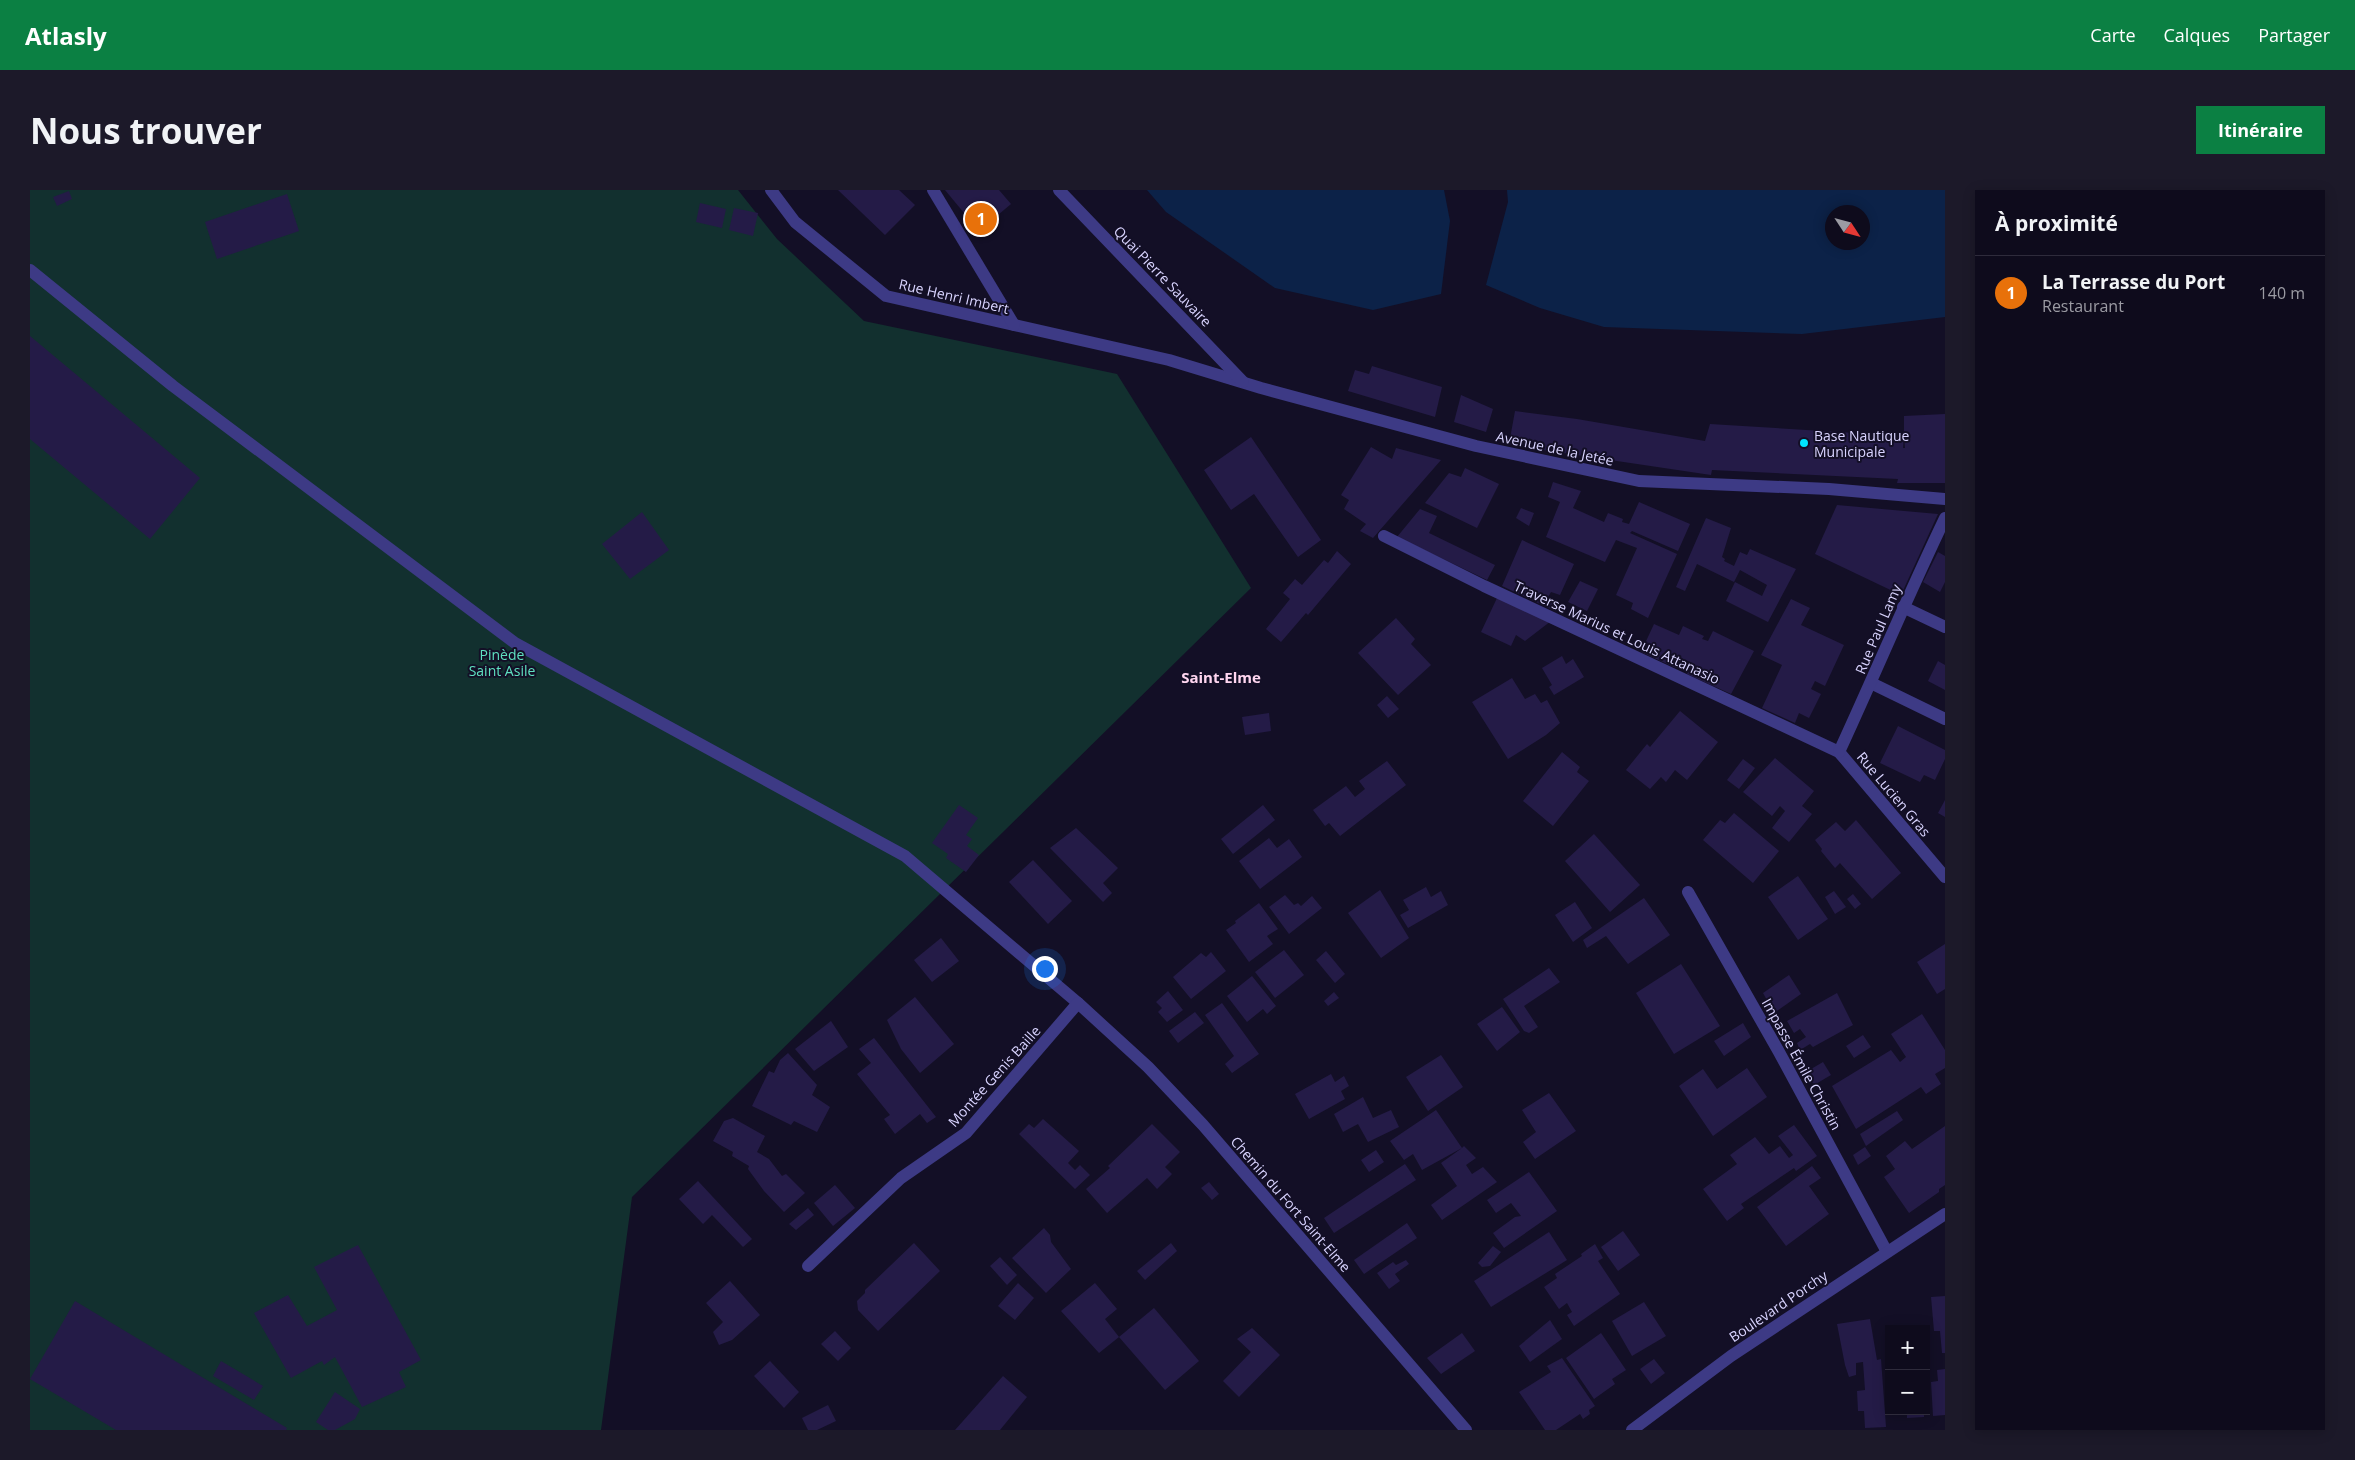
<!DOCTYPE html>
<html lang="fr">
<meta charset="utf-8">
<style>
:root{--surface:#0e0b1c;--page:#1c1929;--text:#f1f3f6;--muted:#9b9ba3;--line:#2e2b3b;--accent:#0b8043}
body{margin:0;font-family:"Open Sans",sans-serif;background:var(--page);color:var(--text)}
.controls{position:absolute;right:15px;bottom:15px;display:grid;overflow:hidden;border-radius:0px;box-shadow:0 2px 12px #0003}
.controls button{width:45px;height:45px;display:grid;place-items:center;padding:0;border:0;border-bottom:1px solid var(--line);background:var(--surface);color:var(--text);font:25px sans-serif}
.compass{position:absolute;left:1795px;top:15px;width:45px;height:45px;border-radius:50%;background:var(--surface);box-shadow:0 2px 12px #0003;rotate:126deg}
.you{position:absolute;left:1014px;top:778px;width:18px;height:18px;margin:-12px;border:4px solid #fff;border-radius:50%;background:#1a73e8;box-shadow:0 0 0 8px #1a73e833}
.badge{display:grid;place-items:center;width:32px;height:32px;border-radius:50%;background:var(--accent);color:#fff;font-size:16px;font-weight:700}
.pin{position:absolute;translate:-50% -50%;border:2px solid #fff;box-shadow:0 1px 5px #0006}
.list{margin:0;padding:0;list-style:none}
h2{display:flex;justify-content:space-between;align-items:center;height:65px;margin:0;padding:0 20px;font-size:21px}
h2 small{font-size:16px;font-weight:400;color:var(--muted)}
.list li{display:grid;grid-template-columns:32px 1fr auto;gap:15px;align-items:center;box-sizing:border-box;height:75px;padding:0 20px;border-top:1px solid var(--line)}
.list b{display:block;font-size:19px;white-space:nowrap}
.list p{margin:0;font-size:16px;white-space:nowrap;color:var(--muted)}
.list em{font-size:16px;font-style:normal;color:var(--muted)}
.map{position:relative;flex:none;width:1915px;height:1240px;overflow:hidden;border-radius:0px}
header{display:flex;align-items:center;gap:30px;box-sizing:border-box;height:70px;padding:0 25px;background:var(--accent);color:#fff}
header strong{font-size:24px}
nav{display:flex;gap:28px;margin-inline-start:auto;font-size:18px}
.intro{display:flex;align-items:center;justify-content:space-between;box-sizing:border-box;height:120px;padding:0 30px}
h1{margin:0;font-size:35px}
.button{padding:12px 22px;border-radius:0px;background:var(--accent);color:#fff;font-size:18px;font-weight:700}
main{display:flex;gap:30px;padding:0 30px}
aside{flex:1;background:var(--surface);border-radius:0px;box-shadow:0 2px 12px #0003}
.map>svg:first-child{display:block}
.green{fill:#12302f}
.water{fill:#0c2248;fill-rule:evenodd}
.building{fill:#241b47}
.lines{fill:none;stroke-linecap:round;stroke-linejoin:round}
.service{stroke:#3d3a85;stroke-width:12}
.minor{stroke:#3d3a85;stroke-width:12}
.poi-dot{fill:#00e5ff;stroke:#130f26;stroke-width:2}
.labels{text-anchor:middle;dominant-baseline:central;stroke-width:4;stroke-linejoin:round;paint-order:stroke}
.street-label{font-size:14px;fill:#d9d4ff;stroke:#130f26}
.poi-label{font-size:14px;fill:#d9d4ff;stroke:#130f26;text-anchor:start}
.park-label{font-size:14px;fill:#5fe0c0;stroke:#130f26}
.neighbourhood-label{font-size:15px;font-weight:bold;fill:#ffd6f0;stroke:#130f26}
</style>
<header>
<strong>Atlasly</strong>
<nav><a>Carte</a><a>Calques</a><a>Partager</a></nav>
</header>
<div class="intro"><h1>Nous trouver</h1><a class="button">Itinéraire</a></div>
<main>
<div class="map">
<svg width="1915" height="1240" viewBox="0 0 1915 1240">
<rect width="100%" height="100%" fill="#130f26"/>
<path class="green" d="M0 0H708L747 49 834 131 1087 184 1221 398 602 1007 571 1240H0Z"/>
<g class="water">
<path d="M1117 0H1414L1420 31 1411 104 1343 120 1245 98 1136 22Z"/>
<path d="M1477 0H1915V127L1772 144 1574 137 1510 118 1456 95 1478 12ZM1802 22H1832V52H1802Z"/>
</g>
<g class="building">
<path d="M808 0H869L885 15 855 45Z"/>
<path d="M915 0H969L981 14 949 41Z"/>
<path d="M39 1 42 9 27 16 23 7Z"/>
<path d="M257 4 269 41 187 69 175 32Z"/>
<path d="M670 13 696 19 692 38 666 32Z"/>
<path d="M704 18 728 23 723 46 699 40Z"/>
<path d="M0 146 170 288 120 349 0 249Z"/>
<path d="M1342 176 1412 197 1405 227 1318 201 1325 180 1339 184Z"/>
<path d="M1431 205 1463 219 1456 242 1424 232Z"/>
<path d="M1485 221 1547 229 1675 251 1680 234 1874 246 1873 258H1875L1874 245V226L1915 224V293H1867L1868 289 1682 280 1681 285 1513 260 1479 254Z"/>
<path d="M1221 247 1291 350 1268 367 1224 304 1201 320 1174 280Z"/>
<path d="M1341 257 1362 269 1366 258 1411 270 1343 348 1330 341 1336 334 1314 319 1319 310 1311 305Z"/>
<path d="M1435 278 1469 294 1447 338 1395 313 1419 283 1431 287Z"/>
<path d="M1523 292 1551 301 1543 318 1574 332 1578 323 1593 329 1592 332 1599 334 1609 312 1660 334 1648 361 1602 341 1600 343 1647 364 1618 428 1601 419 1603 413 1586 405 1607 358 1586 350 1575 372 1516 347 1530 312 1518 307Z"/>
<path d="M1807 315 1908 324 1871 405 1785 364Z"/>
<path d="M1491 318 1504 323 1499 336 1486 328Z"/>
<path d="M1390 319 1407 326 1399 343 1465 375 1457 390 1367 347Z"/>
<path d="M612 322 639 360 600 389 572 354Z"/>
<path d="M1676 328 1701 338 1692 367 1695 369 1694 371 1704 376 1710 362 1717 365 1720 359 1766 379 1738 432 1696 411 1705 392 1732 406 1737 395 1710 380 1704 392 1667 374 1655 401 1646 397Z"/>
<path d="M1492 350 1544 374 1530 405 1521 402 1517 409 1528 414 1525 421 1472 396Z"/>
<path d="M1307 361 1321 374 1278 425 1276 423 1251 452 1236 439 1260 409 1253 403 1265 389 1272 395 1294 370 1298 373Z"/>
<path d="M1908 362 1915 366V392L1910 402 1893 392Z"/>
<path d="M1550 391 1568 399 1557 421 1538 412Z"/>
<path d="M1467 408 1521 431 1495 451 1486 445 1481 456 1451 442Z"/>
<path d="M1761 409 1780 418 1771 435 1814 455 1795 496 1785 491 1781 499 1791 504 1779 528 1769 523 1765 533 1732 518 1752 475 1731 465Z"/>
<path d="M1366 428 1385 449 1381 454 1401 475 1368 505 1328 463Z"/>
<path d="M1624 434 1649 445 1653 436 1674 446 1672 449 1678 451 1683 441 1724 461 1701 504 1657 484 1662 473 1651 468 1646 478 1611 462Z"/>
<path d="M1532 466 1536 474 1543 469 1554 487 1524 505 1519 497 1522 495 1512 478Z"/>
<path d="M1908 471 1915 475V500L1898 491Z"/>
<path d="M1482 488 1495 509 1505 504 1511 513 1517 510 1530 533 1516 545 1478 569 1442 512Z"/>
<path d="M1357 506 1369 519 1358 528 1347 515Z"/>
<path d="M1650 521 1688 552 1657 590 1645 580 1636 592 1631 587 1620 599 1596 580 1617 554 1620 557Z"/>
<path d="M1239 523 1241 541 1215 545 1212 527Z"/>
<path d="M1868 536 1915 560V569L1905 590 1894 585 1890 592 1850 573Z"/>
<path d="M1532 562 1550 577 1547 582 1559 591 1523 636 1493 611Z"/>
<path d="M1745 568 1784 601 1772 616 1782 624 1759 652 1742 638 1755 621 1750 616 1742 626 1713 602Z"/>
<path d="M1713 569 1725 578 1709 599 1697 590Z"/>
<path d="M1357 571 1376 595 1310 646 1299 633 1295 636 1283 620 1316 596 1325 607 1335 599 1329 591Z"/>
<path d="M1915 610V627L1908 623Z"/>
<path d="M929 615 948 628 936 645 942 649 937 656 949 665 936 682 916 668 918 664 902 653Z"/>
<path d="M1233 615 1245 630 1203 664 1191 649Z"/>
<path d="M1704 623 1749 661 1723 693 1673 650 1690 630 1695 633Z"/>
<path d="M1826 630 1871 683 1842 709 1810 673 1805 678 1791 661 1792 659 1785 650 1806 632 1815 641Z"/>
<path d="M1046 638 1088 678 1073 693 1082 703 1073 712 1020 658Z"/>
<path d="M1564 644 1610 695 1580 722 1535 671Z"/>
<path d="M1239 648 1247 658 1259 649 1272 667 1230 699 1209 671Z"/>
<path d="M1003 670 1042 711 1018 734 979 692Z"/>
<path d="M1768 686 1798 729 1768 750 1738 707Z"/>
<path d="M1396 697 1401 707 1411 701 1418 715 1378 738 1370 725 1379 720 1373 710Z"/>
<path d="M1350 700 1379 748 1351 768 1318 723Z"/>
<path d="M1804 701 1816 717 1805 724 1795 707Z"/>
<path d="M1823 704 1831 714 1825 719 1817 709Z"/>
<path d="M1255 705 1264 715 1268 713 1271 716 1282 706 1292 718 1259 744 1239 717Z"/>
<path d="M1614 708 1640 745 1598 774 1576 746 1557 758 1553 750Z"/>
<path d="M1545 712 1562 738 1543 752 1525 725Z"/>
<path d="M1229 713 1248 739 1237 746 1243 754 1219 772 1196 740 1206 733 1205 731Z"/>
<path d="M911 748 929 771 902 792 884 770Z"/>
<path d="M1915 754V799L1907 804 1887 772Z"/>
<path d="M1254 760 1274 785 1245 808 1225 782Z"/>
<path d="M1296 761 1315 784 1305 793 1286 770Z"/>
<path d="M1181 762 1196 781 1161 809 1143 787 1171 763 1176 767Z"/>
<path d="M1651 774 1690 836 1644 864 1606 803Z"/>
<path d="M1519 778 1530 792 1494 816 1508 837 1499 843 1494 841 1473 809Z"/>
<path d="M1759 785 1771 804 1744 823 1733 803Z"/>
<path d="M1222 786 1246 816 1237 824 1233 819 1217 832 1197 806Z"/>
<path d="M1138 801 1153 820 1137 832 1128 822 1132 818 1126 812Z"/>
<path d="M1304 802 1309 808 1298 816 1294 811Z"/>
<path d="M1807 803 1823 835 1783 857 1780 854 1770 860 1767 853 1776 847 1770 839 1764 843 1757 831Z"/>
<path d="M885 807 924 854 890 883 871 859 857 830Z"/>
<path d="M1192 813 1229 864 1202 883 1195 874 1204 866 1175 825Z"/>
<path d="M1472 817 1490 842 1467 861 1447 834Z"/>
<path d="M1165 822 1174 833 1148 853 1139 841Z"/>
<path d="M1892 824 1915 860V878L1905 884 1911 894 1896 904 1891 897 1826 939 1802 896 1861 860 1870 872 1876 867 1861 844Z"/>
<path d="M801 831 818 857 784 881 765 859Z"/>
<path d="M1713 833 1721 847 1694 866 1684 851Z"/>
<path d="M1833 845 1841 857 1824 868 1816 856Z"/>
<path d="M844 848 906 927 897 933 890 924 865 944 854 929 860 925 827 884 841 873 829 859Z"/>
<path d="M758 863 787 895 782 905 800 917 787 942 764 931 761 935 722 916 739 881 744 883 750 870Z"/>
<path d="M1411 865 1433 897 1398 921 1376 887Z"/>
<path d="M1793 872 1801 885 1784 895 1776 882Z"/>
<path d="M1717 878 1737 907 1683 946 1649 896 1673 879 1687 899Z"/>
<path d="M1301 884 1305 892 1314 886 1319 896 1311 901 1315 909 1279 929 1265 904Z"/>
<path d="M1519 903 1546 941 1505 969 1493 952 1506 942 1492 920Z"/>
<path d="M1333 907 1343 928 1361 920 1369 937 1338 952 1328 934 1313 942 1304 924Z"/>
<path d="M1406 920 1432 958 1434 956 1446 968 1436 975 1442 984 1453 977 1467 992 1412 1030 1401 1015 1427 996 1411 973 1432 958 1392 980 1383 964 1374 970 1360 951Z"/>
<path d="M1867 921 1873 930 1836 956 1830 944Z"/>
<path d="M703 928 735 946 727 962 739 969 752 986 756 984 775 1003 754 1022 734 1001 718 979 719 976 702 966 703 962 683 951 694 931Z"/>
<path d="M1013 929 1049 961 1038 973 1045 980 1050 975 1060 985 1045 999 989 944 999 934 1004 938Z"/>
<path d="M1122 934 1150 962 1135 977 1142 984 1127 999 1117 988 1077 1023 1056 999 1080 978 1078 976Z"/>
<path d="M1764 935 1787 966 1766 981 1764 978 1711 1014 1714 1018 1697 1031 1673 999 1707 974 1700 965 1725 947 1739 964 1750 956 1759 968 1763 965 1748 946Z"/>
<path d="M1915 936V995L1909 999V1002L1879 1023 1854 987 1865 979 1856 966 1875 951 1882 959Z"/>
<path d="M1835 957 1841 966 1828 975 1823 965Z"/>
<path d="M1346 960 1354 972 1339 982 1331 970Z"/>
<path d="M1375 974 1386 990 1304 1043 1294 1028Z"/>
<path d="M1782 976 1791 988 1779 996 1799 1024 1756 1056 1727 1017Z"/>
<path d="M1499 982 1527 1021 1474 1058 1463 1043 1485 1027 1491 1026 1481 1013 1466 1023 1457 1010Z"/>
<path d="M668 991 722 1049 713 1057 682 1025 673 1034 649 1009Z"/>
<path d="M1179 992 1189 1004 1182 1010 1171 998Z"/>
<path d="M805 995 825 1018 803 1036 784 1013Z"/>
<path d="M778 1018 784 1025 766 1040 759 1034Z"/>
<path d="M1377 1033 1387 1048 1334 1084 1324 1070Z"/>
<path d="M1014 1038 1020 1045 1021 1052 1041 1079 1016 1103 982 1068Z"/>
<path d="M1593 1041 1610 1065 1588 1081 1571 1057Z"/>
<path d="M1519 1042 1537 1070 1461 1117 1444 1091Z"/>
<path d="M884 1053 910 1081 848 1141 828 1120 827 1111 835 1103V1100Z"/>
<path d="M1141 1053 1147 1061 1115 1090 1107 1081Z"/>
<path d="M1565 1054 1573 1068 1568 1071 1590 1104 1544 1136 1537 1125 1542 1122 1537 1113 1529 1119 1514 1097 1527 1088 1525 1084 1552 1066 1551 1064Z"/>
<path d="M328 1055 391 1170 369 1182 376 1197 332 1217 305 1167 294 1175 292 1171 261 1188 224 1123 258 1105 277 1136 307 1120 284 1077Z"/>
<path d="M1463 1056 1471 1062 1460 1076 1452 1077 1448 1073Z"/>
<path d="M970 1067 987 1085 977 1095 960 1076Z"/>
<path d="M1376 1070 1379 1074 1365 1084 1370 1091 1359 1099 1347 1083 1363 1072 1366 1075Z"/>
<path d="M700 1091 730 1125 702 1150 689 1155 683 1142 693 1132 676 1113Z"/>
<path d="M988 1093 1004 1108 985 1130 968 1116Z"/>
<path d="M1065 1093 1087 1119 1075 1129 1089 1147 1069 1163 1031 1121Z"/>
<path d="M1915 1106V1163H1912L1910 1141H1904L1901 1107Z"/>
<path d="M45 1111 257 1238 256 1240H86L0 1189Z"/>
<path d="M1614 1112 1636 1146 1602 1166 1582 1131Z"/>
<path d="M1124 1118 1169 1171 1135 1200 1089 1147Z"/>
<path d="M1840 1129 1847 1170 1851 1169 1856 1237 1835 1238 1834 1221H1828L1827 1201 1835 1200 1833 1172 1826 1173V1185L1819 1187 1815 1175 1807 1134Z"/>
<path d="M1520 1130 1532 1149 1500 1172 1489 1156Z"/>
<path d="M1222 1138 1250 1165 1209 1207 1193 1191 1221 1162 1207 1149Z"/>
<path d="M805 1141 821 1158 808 1171 791 1154Z"/>
<path d="M1432 1143 1445 1161 1411 1184 1397 1168Z"/>
<path d="M1571 1143 1596 1180 1582 1189 1585 1194 1564 1209 1536 1168Z"/>
<path d="M1532 1168 1565 1216 1559 1220 1560 1224 1553 1229 1550 1224 1526 1240H1515L1489 1202 1521 1182 1517 1176Z"/>
<path d="M1624 1169 1635 1183 1621 1194 1610 1179Z"/>
<path d="M191 1171 233 1196 224 1210 183 1186Z"/>
<path d="M740 1171 769 1202 754 1218 724 1186Z"/>
<path d="M1915 1179V1225L1903 1226 1901 1192 1908 1191 1907 1180Z"/>
<path d="M973 1186 997 1207 970 1240H925Z"/>
<path d="M305 1202 330 1219 325 1229 305 1240H298L286 1232Z"/>
<path d="M798 1215 806 1231 787 1240H778L772 1228Z"/>
<path d="M1877 1221H1894V1227L1877 1228Z"/>
</g>
<g class="lines">
<path class="service" d="M0 80 143 196 485 453 875 666 1048 813"/>
<g class="minor">
<path d="M741 0 765 32 856 106 1139 170 1231 198 1446 256 1609 291 1799 299 1915 309"/>
<path d="M903 0 984 135"/>
<path d="M1029 0 1213 192"/>
<path d="M1354 346 1454 396 1809 562 1915 687"/>
<path d="M1873 417 1915 437"/>
<path d="M1841 493 1915 529"/>
<path d="M1809 562C1845 484 1878 405 1915 328"/>
<path d="M1658 702 1749 862 1857 1062"/>
<path d="M778 1076 871 988 936 943 1048 813 1118 877 1173 935 1436 1240"/>
<path d="M1602 1240 1701 1166 1915 1024"/>
</g>
</g>
<circle class="poi-dot" cx="1774" cy="253" r="5"/>
<g class="labels">
<g class="street-label">
<text transform="translate(1133 86) rotate(46)">Quai Pierre Sauvaire</text>
<text transform="translate(924 106) rotate(13)">Rue Henri Imbert</text>
<text transform="translate(1525 258) rotate(12)">Avenue de la Jetée</text>
<text transform="translate(1848 439) rotate(-67)">Rue Paul Lamy</text>
<text transform="translate(1587 442) rotate(25)">Traverse Marius et Louis Attanasio</text>
<text transform="translate(1864 604) rotate(50)">Rue Lucien Gras</text>
<text transform="translate(1772 874) rotate(61)">Impasse Émile Christin</text>
<text transform="translate(964 886) rotate(-48)">Montée Genis Baille</text>
<text transform="translate(1261 1014) rotate(49)">Chemin du Fort Saint-Elme</text>
<text transform="translate(1748 1116) rotate(-34)">Boulevard Porchy</text>
</g>
<g class="poi-label">
<text x="1784" y="245">Base Nautique<tspan x="1784" dy="16">Municipale</tspan></text>
</g>
<g class="park-label">
<text x="472" y="464">Pinède<tspan x="472" dy="16">Saint Asile</tspan></text>
</g>
<g class="neighbourhood-label">
<text x="1191" y="487">Saint-Elme</text>
</g>
</g>
</svg>
<div class="controls">
<button>+</button>
<button>−</button>
</div>
<svg class="compass" viewBox="-18 -18 36 36"><path d="M0-13l5 13h-10z" fill="#e53935"/><path d="M0 13l5-13h-10z" fill="#9b9ba3"/></svg>
<div class="you"></div>
<div class="pin badge" style="left:951px;top:29px;background:#e8710a">1</div>
</div>
<aside>
<h2>À proximité<small></small></h2>
<ul class="list">
<li><span class="badge" style="background:#e8710a">1</span><div><b>La Terrasse du Port</b><p>Restaurant</p></div><em>140 m</em></li>
</ul>
</aside>
</main>
